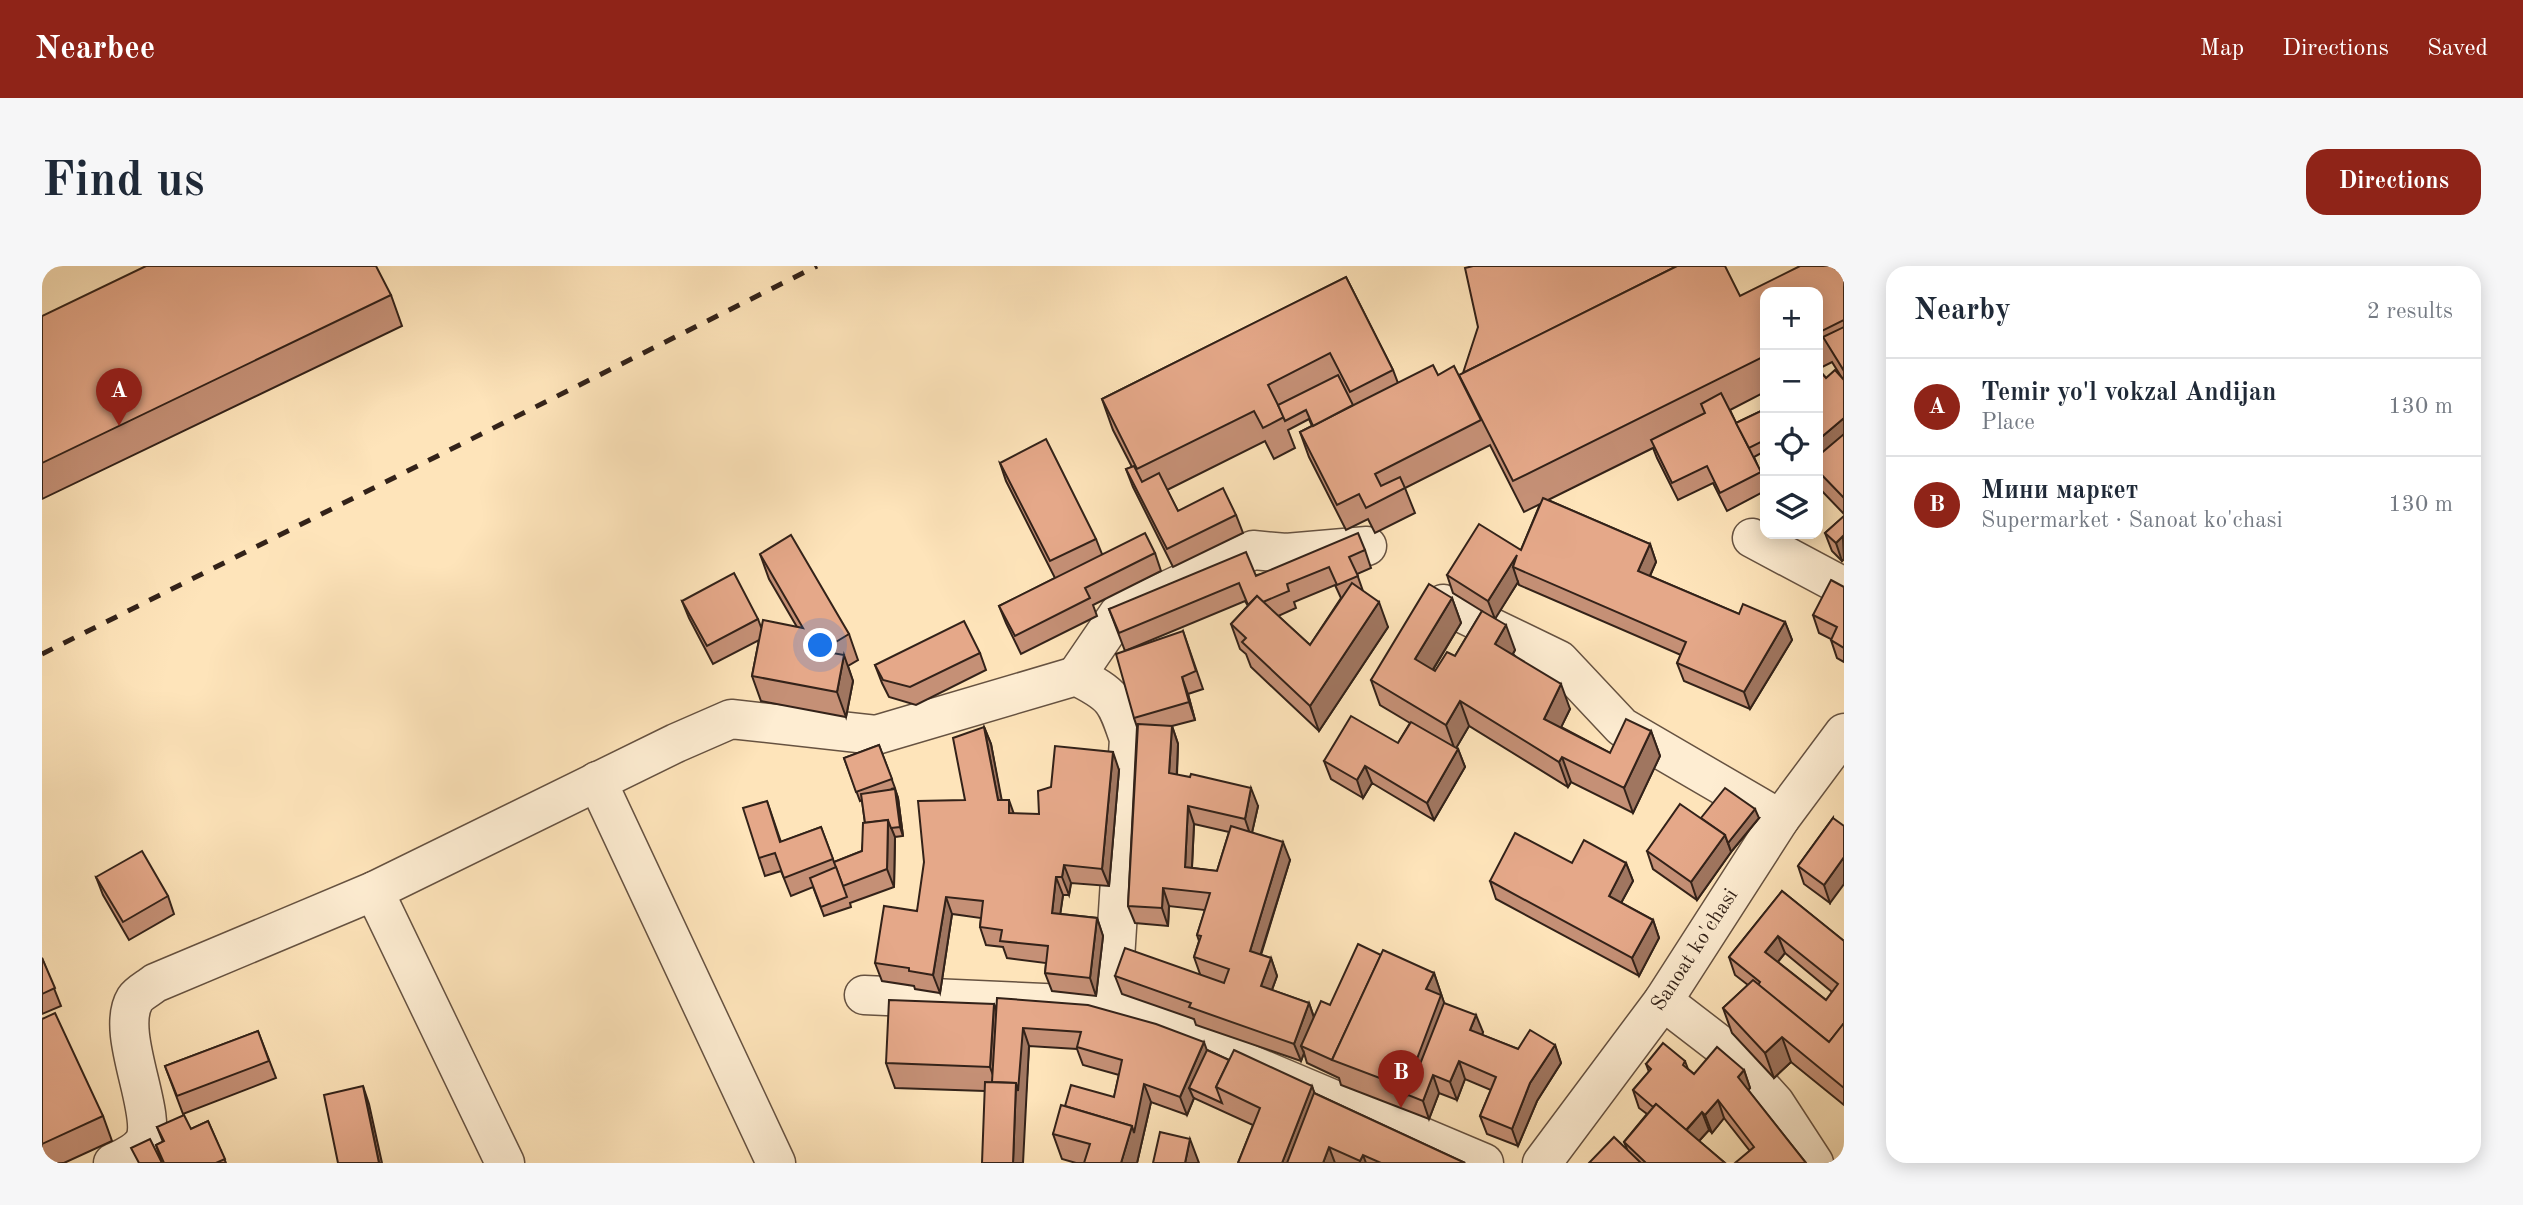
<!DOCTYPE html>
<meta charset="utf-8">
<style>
:root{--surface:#fff;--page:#f6f6f7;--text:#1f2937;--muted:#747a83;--line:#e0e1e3;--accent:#8f2418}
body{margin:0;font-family:"Old Standard TT",serif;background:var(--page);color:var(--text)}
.controls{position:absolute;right:21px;top:21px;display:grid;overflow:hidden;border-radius:14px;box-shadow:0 4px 18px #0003}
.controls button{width:63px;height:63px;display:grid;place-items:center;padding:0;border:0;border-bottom:2px solid var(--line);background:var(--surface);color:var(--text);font:35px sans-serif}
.you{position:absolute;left:779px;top:380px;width:24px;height:24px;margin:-18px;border:5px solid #fff;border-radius:50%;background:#1a73e8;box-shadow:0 0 0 10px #1a73e833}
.badge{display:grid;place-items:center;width:46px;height:46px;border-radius:50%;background:var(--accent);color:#fff;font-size:23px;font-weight:700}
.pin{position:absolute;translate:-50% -58px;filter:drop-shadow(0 2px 4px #0008)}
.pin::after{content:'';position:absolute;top:37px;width:24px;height:21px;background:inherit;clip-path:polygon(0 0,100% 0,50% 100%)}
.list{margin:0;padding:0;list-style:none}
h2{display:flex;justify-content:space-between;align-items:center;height:91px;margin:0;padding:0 28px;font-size:30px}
h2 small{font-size:23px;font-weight:400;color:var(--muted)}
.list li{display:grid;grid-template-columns:46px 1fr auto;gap:21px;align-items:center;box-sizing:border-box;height:98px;padding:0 28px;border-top:2px solid var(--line)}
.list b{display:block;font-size:26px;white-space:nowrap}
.list p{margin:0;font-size:23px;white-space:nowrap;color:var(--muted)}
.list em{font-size:23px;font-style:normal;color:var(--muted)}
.icon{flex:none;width:38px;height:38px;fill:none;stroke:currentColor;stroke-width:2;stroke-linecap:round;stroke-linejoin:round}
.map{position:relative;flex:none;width:1802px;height:897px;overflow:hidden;border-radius:21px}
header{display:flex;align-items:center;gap:42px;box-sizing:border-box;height:98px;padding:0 35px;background:var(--accent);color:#fff}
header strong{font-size:33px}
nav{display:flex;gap:38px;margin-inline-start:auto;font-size:24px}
.intro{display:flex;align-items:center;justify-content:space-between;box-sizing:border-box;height:168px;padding:0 42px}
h1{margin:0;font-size:49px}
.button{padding:18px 32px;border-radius:21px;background:var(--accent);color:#fff;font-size:24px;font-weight:700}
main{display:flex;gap:42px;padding:0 42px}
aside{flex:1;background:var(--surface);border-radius:21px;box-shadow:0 4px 18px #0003}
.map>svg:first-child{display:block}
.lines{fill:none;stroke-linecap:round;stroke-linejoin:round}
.minor-casing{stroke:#665241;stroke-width:41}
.minor{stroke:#feedd2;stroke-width:38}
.rail{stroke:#332219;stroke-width:5;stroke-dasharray:12 12;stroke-linecap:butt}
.wall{fill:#c59076;stroke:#332219;stroke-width:2;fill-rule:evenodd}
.shaded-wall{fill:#a07660;stroke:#332219;stroke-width:2}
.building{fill:#e5a889;stroke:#332219;stroke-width:2;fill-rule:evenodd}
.labels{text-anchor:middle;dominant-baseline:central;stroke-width:6;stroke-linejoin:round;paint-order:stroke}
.street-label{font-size:21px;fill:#332219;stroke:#feedd2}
</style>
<header>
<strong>Nearbee</strong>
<nav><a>Map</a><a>Directions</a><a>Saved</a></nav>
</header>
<div class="intro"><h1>Find us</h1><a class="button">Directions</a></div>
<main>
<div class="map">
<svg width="1802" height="897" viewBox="0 0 1802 897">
<rect width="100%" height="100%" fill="#fee4ba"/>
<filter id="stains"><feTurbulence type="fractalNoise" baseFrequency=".00286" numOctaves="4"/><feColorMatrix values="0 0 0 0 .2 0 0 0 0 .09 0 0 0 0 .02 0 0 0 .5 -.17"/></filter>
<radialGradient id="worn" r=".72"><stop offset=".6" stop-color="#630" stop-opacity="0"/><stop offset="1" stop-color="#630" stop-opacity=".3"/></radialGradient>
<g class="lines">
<defs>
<g id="minor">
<path d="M1710 272 1802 321"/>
<path d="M1401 338 1517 394 1580 461 1738 553"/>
<path d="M1034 410 1077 347 1211 284 1244 287 1325 280"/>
<path d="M555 515 734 897"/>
<path d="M332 625 463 897"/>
<path d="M822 729 1070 740"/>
<path d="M1621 735 1686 785 1733 837 1772 897"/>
<path d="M71 897C82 892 95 887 102 876 117 848 72 767 93 733 97 727 107 722 113 717L332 625 634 477 689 453 834 469 1034 410C1072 429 1074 434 1087 473L1070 740 1442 897"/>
<path d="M1500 897 1621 735 1738 553 1802 467"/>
</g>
</defs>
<use href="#minor" class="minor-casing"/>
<use href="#minor" class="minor"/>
<path class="rail" d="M0 388 775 0"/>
</g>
<g class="wall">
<path d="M1802 0V248L1777 222 1776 218V26H1723V126L1688 144 1694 157 1723 143V185L1712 191 1723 217V225L1685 245 1671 217 1636 234 1615 192 1611 182 1506 234 1608 278 1614 296 1608 310 1697 348 1743 356 1750 374 1708 443 1642 415 1635 397 1639 389 1477 319 1476 316 1453 352 1473 384 1471 388 1528 443 1519 461 1568 487 1609 465 1618 490 1591 547 1529 516 1526 521 1427 460 1414 482 1416 483 1423 501 1392 554 1330 517 1321 532 1289 513 1282 495 1356 477 1368 457 1338 439 1329 414 1410 332 1419 357 1391 404 1393 405 1413 390 1440 345 1411 327 1405 309 1479 284 1498 238 1482 246 1448 179 1363 222 1373 247 1333 267 1326 253 1304 264 1267 191 1258 166 1270 160 1267 153 1246 164 1253 182 1232 193 1223 175 1125 224 1136 245 1194 249 1201 267 1131 301 1091 221 1084 203 1090 201 1071 164 1060 133 1304 11 1351 104 1356 117 1396 109 1418 112ZM1790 96 1800 112H1784L1776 103Z"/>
<path d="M349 29 360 60 0 233V50Z"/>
<path d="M958 197 1054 273 1060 288 1113 287 1119 305 1051 339 1055 350 979 388 964 357 957 340 1013 312 964 215Z"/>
<path d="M1802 250V293L1800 295 1790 285 1783 267Z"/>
<path d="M1323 284 1329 302 1315 308 1321 325 1346 361 1277 465 1209 401 1204 388 1198 383 1189 358 1206 340 1203 335 1083 385 1067 343ZM1293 319 1299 332 1268 379 1236 350 1254 342 1252 336Z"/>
<path d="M718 288 807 368 816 394 806 400 811 415 804 451 719 435 710 410 717 374 671 398 647 352 640 335 716 353 719 361H755L727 313Z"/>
<path d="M1802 321V396L1795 392 1789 374V373L1777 367 1771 349Z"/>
<path d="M1141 365 1161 423 1146 428 1153 454 1130 460 1136 478 1135 509 1216 540 1210 566 1248 594 1219 689 1229 692 1235 710 1230 724 1267 737 1272 751 1288 739 1339 689 1392 707 1402 737 1441 766 1440 769 1476 783 1513 779 1519 797 1495 835 1476 880 1445 868 1438 850 1449 824 1423 813 1415 834 1397 827 1387 853 1299 819 1297 812 1265 797 1262 787 1259 795 1154 759 1152 753 1080 728 1073 710 1158 708 1152 691 1157 675 1155 669 1163 644 1127 640 1126 660 1093 657 1086 640 1095 461 1092 452ZM1152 558 1187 566 1175 605 1150 602Z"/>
<path d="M938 387 944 404 874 439 847 431 840 417 833 399Z"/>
<path d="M942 461 949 478 959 534 972 548H997L1077 504 1067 620 1029 617 1027 629H1021L1018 648 1055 652 1061 670 1054 730 1010 725 1003 707 1004 697 965 692 961 681 944 679 938 661 939 652 910 648 898 727 873 723 872 720 840 715 833 697 875 645 923 534Z"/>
<path d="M837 479 853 522 849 523H853L856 532 861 570 853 571 852 621 808 637 809 641 782 650 771 621 749 630 739 605 723 610 717 592 725 535 739 576 779 561 792 596 820 585 823 557 820 534 818 535 802 492Z"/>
<path d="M1659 552H1717L1689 586 1655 634 1611 603 1605 585Z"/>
<path d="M1791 552 1788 637 1762 618 1756 600Z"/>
<path d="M1530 597H1584L1591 615 1579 637 1611 654 1617 672 1597 710 1454 633 1448 615Z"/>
<path d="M54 611 126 630 132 648 87 674 61 629Z"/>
<path d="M1740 625 1802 675V839L1749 796 1732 812 1690 767 1681 742 1706 719 1693 709 1687 691ZM1743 687 1790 726 1784 734 1736 696Z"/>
<path d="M0 692 19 740 0 748Z"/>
<path d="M952 738 955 745 1165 784 1187 794 1270 820 1272 827 1423 897H1196L1211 859 1152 832 1145 849 1109 836 1095 897H1034L1020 893 1011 868 1023 840 1072 831 1077 809 1041 799 1035 783 987 780 983 843 943 825 853 822 844 797Z"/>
<path d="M0 753 61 850 70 875 22 897H5L0 887Z"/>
<path d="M216 765 234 812 141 848 123 800Z"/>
<path d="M1643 795 1646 803 1652 808 1702 804 1708 822 1706 824 1764 897 1708 885 1682 852 1670 867 1667 864 1657 875 1683 897H1547L1585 883 1582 876 1605 848 1597 842 1591 824 1607 806 1604 798Z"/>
<path d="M166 855 184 897H120L114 879 121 876 115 861 149 863Z"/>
</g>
<g class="shaded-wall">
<path d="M1802 152V175L1776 198V174Z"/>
<path d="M1801 270 1802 293 1800 295 1794 277Z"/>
<path d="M1608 278 1614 296 1602 323 1596 305Z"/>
<path d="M1475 289 1471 301 1476 316 1453 353 1446 335Z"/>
<path d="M1410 332 1419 357 1382 418 1373 393Z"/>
<path d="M1337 336 1346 361 1277 465 1268 440Z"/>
<path d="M1743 356 1750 374 1708 443 1702 426Z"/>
<path d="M1464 359 1473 384 1462 403 1453 378Z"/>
<path d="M802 389 811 415 804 451 795 426Z"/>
<path d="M1140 411 1146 428 1153 454 1147 436Z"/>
<path d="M1519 418 1528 443 1511 478 1502 453Z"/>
<path d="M1418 435 1427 460 1413 484 1404 459Z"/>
<path d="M1130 460 1136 478 1134 525 1127 507Z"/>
<path d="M942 461 949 478 963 551 956 534Z"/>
<path d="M1609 465 1618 490 1591 547 1582 522Z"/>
<path d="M1416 483 1423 501 1392 554 1385 537Z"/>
<path d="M1071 486 1077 504 1067 620 1060 603Z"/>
<path d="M1520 491 1529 516 1526 521 1517 496Z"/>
<path d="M1323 500 1330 517 1321 532 1315 514Z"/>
<path d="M1209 522 1216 540 1209 571 1203 553Z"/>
<path d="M853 523 856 532 861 570 858 561Z"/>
<path d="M967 534 973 551 967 547Z"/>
<path d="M1146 540 1152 558 1149 619 1143 601Z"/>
<path d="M1713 543 1717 552 1689 586 1686 577Z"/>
<path d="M846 554 853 571 852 621 845 603Z"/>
<path d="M1683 569 1689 586 1655 634 1649 616Z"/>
<path d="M1241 576 1248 594 1214 703 1208 685Z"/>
<path d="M1802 591V618L1788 637 1782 619Z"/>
<path d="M1584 597 1591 615 1573 648 1567 630Z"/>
<path d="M1022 599 1029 617 1027 629 1020 611Z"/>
<path d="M1014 611 1021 629 1016 664 1010 647Z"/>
<path d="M1121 622 1127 640 1126 660 1120 642Z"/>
<path d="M904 631 910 648 898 727 891 709Z"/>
<path d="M1055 652 1061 670 1054 730 1048 712Z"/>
<path d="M1611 654 1617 672 1597 710 1590 692Z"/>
<path d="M1736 670 1743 687 1730 703 1723 686Z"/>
<path d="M1229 692 1235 710 1225 737 1219 720Z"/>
<path d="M1392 707 1408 754 1366 829 1364 822 1384 723Z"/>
<path d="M1267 737 1273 755 1259 780 1262 787 1259 795 1252 778Z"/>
<path d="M952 738 961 763 956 823 948 801Z"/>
<path d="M1434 749 1441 766 1435 782 1428 764Z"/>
<path d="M981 762 987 780 981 897H971L974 817Z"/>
<path d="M1740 771 1749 796 1732 812 1723 787Z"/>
<path d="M1162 776 1168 793 1147 822 1151 831 1152 832 1145 849 1138 831Z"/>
<path d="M1513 779 1519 797 1495 835 1476 880 1470 863 1488 817Z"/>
<path d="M1417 795 1423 813 1415 834 1408 816Z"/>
<path d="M1702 804 1708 822 1702 829 1696 811Z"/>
<path d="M1391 809 1397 827 1387 853 1381 835Z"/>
<path d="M1102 818 1109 836 1095 897H1079Z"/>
<path d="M321 820 327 838 340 897H337Z"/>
<path d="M1270 820 1279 845 1258 897H1240Z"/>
<path d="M1676 834 1682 852 1670 867 1663 849Z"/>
<path d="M1660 846 1667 864 1648 885 1642 867Z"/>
<path d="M1148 873 1157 897H1143Z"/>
<path d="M1287 881 1293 897H1281Z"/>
<path d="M1321 889 1324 897H1318V895Z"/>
</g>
<g class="building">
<path d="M104 0H334L349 29 0 197V50Z"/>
<path d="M1431 0H1635L1421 107 1436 61 1423 2Z"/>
<path d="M1635 0H1683L1698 30 1758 0H1802V54L1776 67V26H1723V90L1471 215 1417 109Z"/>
<path d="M1304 11 1351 104 1308 126 1288 87 1226 119 1242 151 1221 162 1212 145 1095 203 1060 133Z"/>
<path d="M1802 61V105L1781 71Z"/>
<path d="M1391 99 1396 109 1412 100 1439 154 1333 208 1339 220 1358 211 1363 222 1324 242 1317 228 1295 239 1258 166Z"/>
<path d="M1776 103 1784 112 1793 104 1802 114V152L1776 174Z"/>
<path d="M1296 109 1311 139 1271 160 1264 144 1243 155 1236 139Z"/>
<path d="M1679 127 1719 206 1678 227 1665 200 1630 217 1609 174 1663 147 1659 138Z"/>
<path d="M1723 143V174L1707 182 1694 157Z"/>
<path d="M1802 168V232L1776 205V190Z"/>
<path d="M1004 173 1054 273 1008 295 958 197Z"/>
<path d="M1092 200 1100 216 1117 207 1136 245 1181 222 1194 249 1125 283 1084 203Z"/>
<path d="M1501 232 1608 278 1596 305 1697 348 1701 338 1743 356 1702 426 1635 397 1644 376 1471 301 1475 289 1446 335 1405 309 1437 258 1479 284Z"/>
<path d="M1802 250V271L1801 270 1794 277 1783 267Z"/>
<path d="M1103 267 1113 287 1043 322 1048 332 973 370 957 340Z"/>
<path d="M1316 267 1323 284 1307 291 1316 310 1295 319 1287 301 1245 318 1247 325 1221 336 1215 330 1206 339 1197 317 1077 367 1067 343 1204 286 1214 310Z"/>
<path d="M749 269 807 368 779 385 802 389 795 426 710 410 721 354 761 362 718 288Z"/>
<path d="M692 307 716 353 665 380 640 335Z"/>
<path d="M1789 314 1802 321V382L1789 374 1795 361 1771 349Z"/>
<path d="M1310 317 1337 336 1268 440 1200 376 1204 372 1189 358 1215 330 1268 379Z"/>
<path d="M1387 318 1410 332 1373 393 1393 405 1405 386 1413 390 1440 345 1464 359 1453 378 1519 418 1502 453 1568 487 1584 453 1609 465 1582 522 1520 491 1517 496 1418 435 1404 459 1329 414Z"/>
<path d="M922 355 938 387 868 421 841 414 833 399Z"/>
<path d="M1141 365 1154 405 1140 411 1147 436 1092 452 1074 388Z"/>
<path d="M1309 450 1356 477 1369 456 1416 483 1385 537 1323 500 1315 514 1282 495Z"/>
<path d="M1096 458 1130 460 1127 507 1148 511 1149 508 1209 522 1203 553 1146 540 1143 601 1175 605 1189 560 1241 576 1208 685 1229 692 1219 720 1267 737 1252 778 1147 741 1149 737 1073 710 1083 682 1182 717 1187 703 1152 691 1159 670 1155 669 1168 627 1121 622 1120 642 1086 640Z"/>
<path d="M942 461 956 534H967V547L997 548 996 525 1009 521 1013 480 1071 486 1060 603 1022 599 1020 611H1014L1010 647 1055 652 1048 712 1003 707 1006 680 958 675 960 664 938 661 941 635 904 631 891 709 867 705V702L833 697 842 640 875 645 882 596 876 535 923 534 911 472Z"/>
<path d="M837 479 850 513 814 526 802 492Z"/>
<path d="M1683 522 1713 543 1686 577 1683 569 1659 552Z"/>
<path d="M853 523 858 561 849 562 846 554 823 557 819 528Z"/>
<path d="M725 535 738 576 779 561 791 593 742 612 733 587 717 592 701 542Z"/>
<path d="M1638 538 1683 569 1649 616 1605 585Z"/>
<path d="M1791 552 1802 560V591L1782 619 1756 600Z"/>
<path d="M846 554 845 603 801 620 792 596 820 585 821 557Z"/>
<path d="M1473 567 1530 597 1542 574 1584 597 1567 630 1611 654 1590 692 1448 615Z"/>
<path d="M100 585 126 630 81 656 54 611Z"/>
<path d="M794 601 805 631 779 641 768 612Z"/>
<path d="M1740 625 1802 675V757L1787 776 1716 719 1718 716 1687 691ZM1736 670 1796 718 1784 734 1723 686Z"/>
<path d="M1316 678 1339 689 1290 794 1259 780 1279 735 1288 739Z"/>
<path d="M1341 684 1392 707 1384 723 1399 729 1364 822 1290 794Z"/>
<path d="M0 692 13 722 0 728Z"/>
<path d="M1711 714 1787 776 1802 757V822L1740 771 1723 787 1681 742Z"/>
<path d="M955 732 1046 739 1114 758 1162 776 1138 831 1102 818 1092 867 1090 860 1023 840 1029 819 1072 831 1080 794 1035 781 1039 766 981 762 976 825 974 817 950 816Z"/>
<path d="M847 734 952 738 948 801 844 797Z"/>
<path d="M1402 737 1434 749 1428 764 1476 783 1488 764 1513 779 1488 817 1470 863 1438 850 1454 811 1417 795 1408 816 1391 809 1381 835 1366 829Z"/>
<path d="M13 747 61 850 0 878V753Z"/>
<path d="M216 765 227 795 135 830 123 800Z"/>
<path d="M1621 777 1643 795 1641 799 1652 808 1675 781 1702 804 1696 811 1764 897H1693L1712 881 1676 834 1663 849 1660 846 1644 864 1614 838 1611 841 1591 824 1609 803 1604 798Z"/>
<path d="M1165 784 1187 794 1174 821 1180 837 1147 822Z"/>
<path d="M1192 784 1270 820 1240 897H1196L1218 842 1174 821Z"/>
<path d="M943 816 974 817 971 897H940Z"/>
<path d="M321 820 337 897H296L282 829Z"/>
<path d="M1272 827 1423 897H1339L1321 889 1318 895 1287 881 1281 897H1245Z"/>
<path d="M1614 838 1683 897H1604L1582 876Z"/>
<path d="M1019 839 1090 860 1079 897H1042L1048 878 1011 868Z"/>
<path d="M142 849 149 863 166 855 183 893 174 897H122L114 879 122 875 115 861Z"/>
<path d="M1118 866 1148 873 1143 897H1111Z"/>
<path d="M1572 871 1599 897H1547Z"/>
<path d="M108 873 120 897H97L89 882Z"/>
</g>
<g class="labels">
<g class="street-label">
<text transform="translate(1653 684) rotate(-57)">Sanoat ko'chasi</text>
</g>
</g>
<rect width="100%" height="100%" filter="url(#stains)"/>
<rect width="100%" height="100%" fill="url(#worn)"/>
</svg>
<div class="controls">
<button>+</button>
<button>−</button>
<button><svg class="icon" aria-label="locate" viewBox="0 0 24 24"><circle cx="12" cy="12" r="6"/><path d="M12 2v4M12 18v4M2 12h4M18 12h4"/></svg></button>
<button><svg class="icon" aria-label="layers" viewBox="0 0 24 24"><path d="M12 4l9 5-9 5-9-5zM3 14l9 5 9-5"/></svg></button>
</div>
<div class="you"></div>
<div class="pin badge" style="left:77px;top:160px">A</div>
<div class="pin badge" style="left:1359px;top:842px">B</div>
</div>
<aside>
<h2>Nearby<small>2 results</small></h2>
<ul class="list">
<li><span class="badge">A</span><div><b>Temir yo'l vokzal Andijan</b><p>Place</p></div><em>130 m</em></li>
<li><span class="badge">B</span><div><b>Мини маркет</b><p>Supermarket · Sanoat ko'chasi</p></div><em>130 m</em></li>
</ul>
</aside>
</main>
